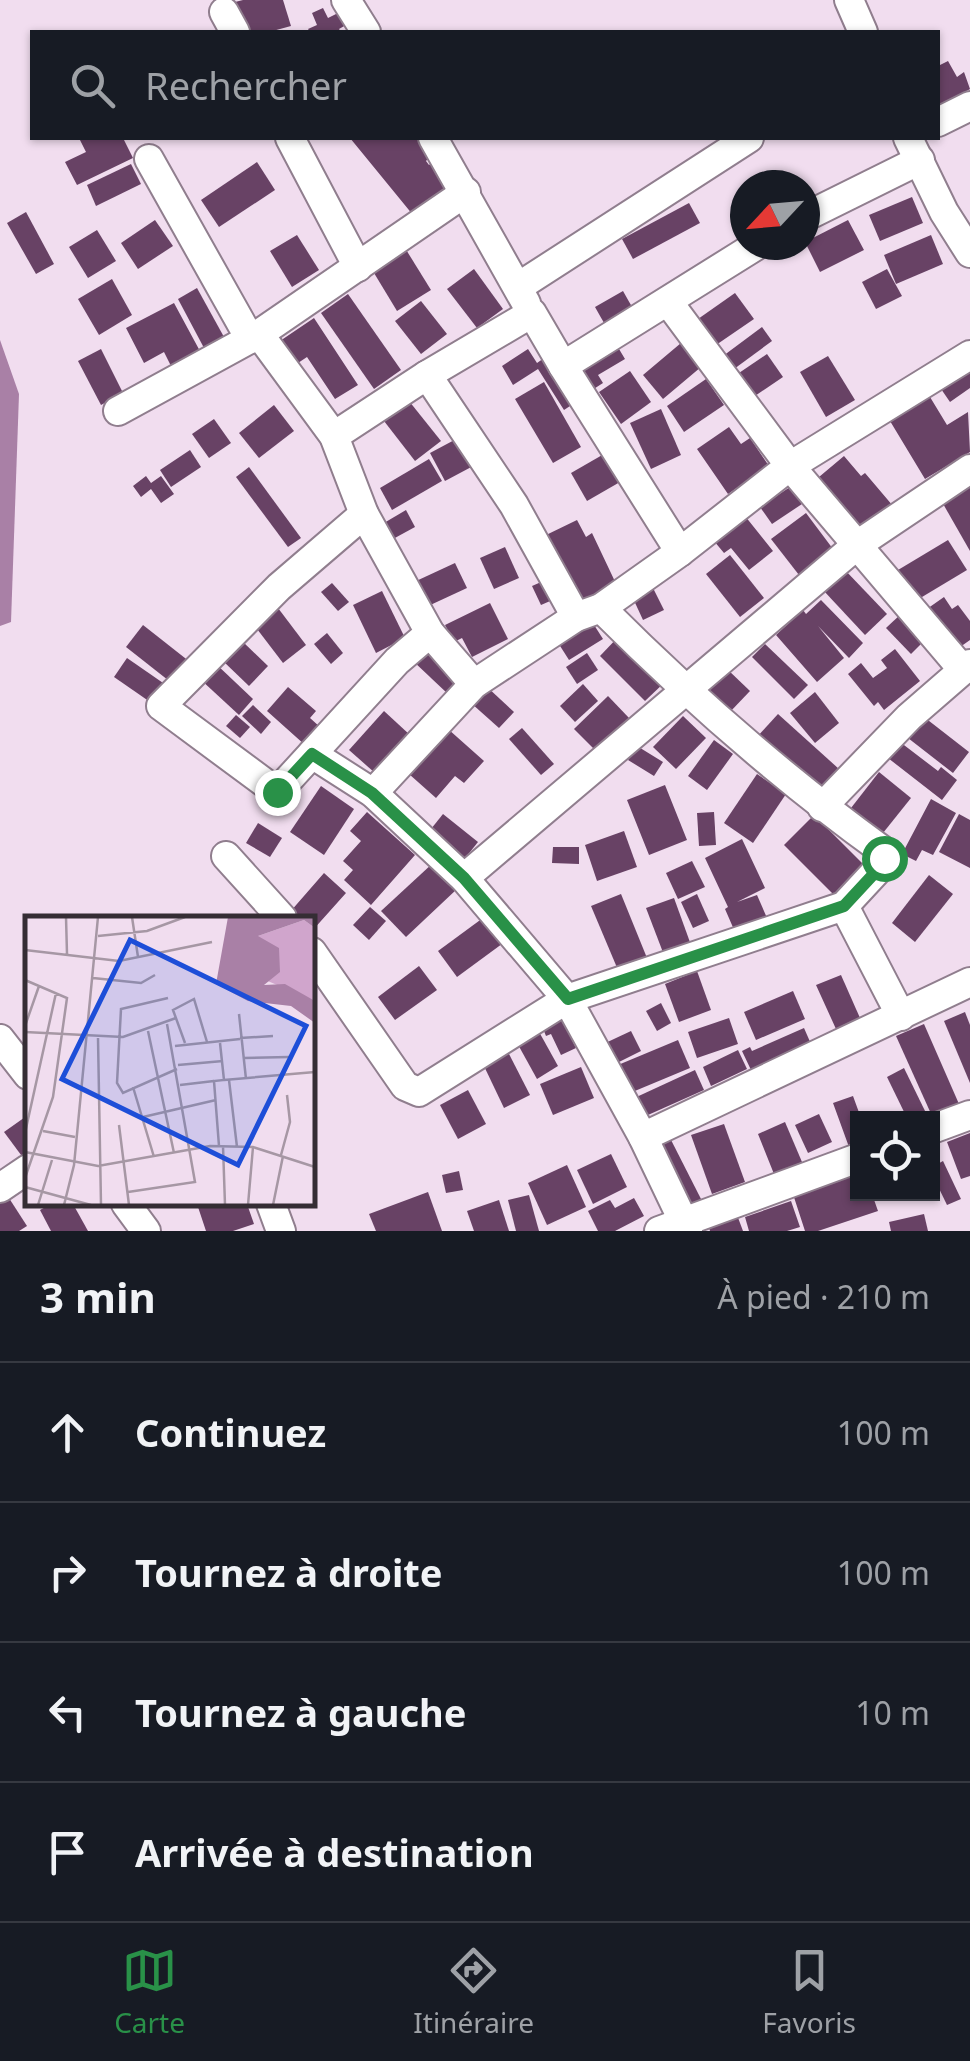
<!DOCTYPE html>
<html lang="fr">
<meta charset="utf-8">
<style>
:root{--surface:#171b24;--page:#20242c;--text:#f1f3f6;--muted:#9ea1a6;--line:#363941;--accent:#299148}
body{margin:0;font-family:"Noto Sans",sans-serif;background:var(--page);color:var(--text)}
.controls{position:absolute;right:30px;bottom:30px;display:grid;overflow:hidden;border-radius:0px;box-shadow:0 2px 8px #0004}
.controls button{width:90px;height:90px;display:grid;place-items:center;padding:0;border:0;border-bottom:2px solid var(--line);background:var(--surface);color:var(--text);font:50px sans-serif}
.compass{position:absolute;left:730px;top:170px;width:90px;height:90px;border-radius:50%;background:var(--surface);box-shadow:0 2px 8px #0004;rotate:244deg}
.stop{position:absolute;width:30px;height:30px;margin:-22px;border:8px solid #299148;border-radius:50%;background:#fff}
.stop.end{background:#299148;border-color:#fff;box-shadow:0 2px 10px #0008}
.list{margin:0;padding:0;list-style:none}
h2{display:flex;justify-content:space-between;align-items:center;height:130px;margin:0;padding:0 40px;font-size:42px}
h2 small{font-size:32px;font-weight:400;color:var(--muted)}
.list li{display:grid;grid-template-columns:65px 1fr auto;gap:30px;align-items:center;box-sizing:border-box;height:140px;padding:0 40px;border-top:2px solid var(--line)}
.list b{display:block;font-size:38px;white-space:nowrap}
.list em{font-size:32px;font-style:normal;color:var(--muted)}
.icon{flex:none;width:55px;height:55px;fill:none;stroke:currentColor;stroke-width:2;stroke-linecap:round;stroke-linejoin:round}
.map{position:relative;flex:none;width:970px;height:1231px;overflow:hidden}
.search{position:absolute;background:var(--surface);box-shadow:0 2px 8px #0004;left:30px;right:30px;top:30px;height:110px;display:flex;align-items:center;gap:25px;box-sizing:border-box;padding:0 35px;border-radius:0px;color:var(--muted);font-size:38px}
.sheet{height:690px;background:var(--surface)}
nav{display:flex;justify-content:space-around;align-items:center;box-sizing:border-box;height:140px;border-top:2px solid var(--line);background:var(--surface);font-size:28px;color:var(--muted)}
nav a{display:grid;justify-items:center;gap:5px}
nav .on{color:var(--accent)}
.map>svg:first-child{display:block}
.water{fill:#a980a6}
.building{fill:#684265}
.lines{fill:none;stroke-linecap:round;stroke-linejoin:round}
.minor-casing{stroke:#907e8e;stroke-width:32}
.minor{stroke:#fff;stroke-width:28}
.route{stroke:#299148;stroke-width:12}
.inset-road{fill:none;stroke:#a697a4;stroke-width:2.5}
.view{fill:#1d4ed8;fill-opacity:0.15;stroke:#1d4ed8;stroke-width:5}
.inset-edge{fill:none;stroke:#352d34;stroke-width:5}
</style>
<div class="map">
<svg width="970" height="1231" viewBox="0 0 970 1231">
<rect width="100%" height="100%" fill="#f1ddef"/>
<path class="water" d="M0 340 19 394 11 622 0 626Z"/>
<g class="building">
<path d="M243 0H283L291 26 269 32H245L235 2Z"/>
<path d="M323 8 328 18 340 12 346 25 339 29 341 32H310L308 29 317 25 312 13Z"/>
<path d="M948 61 957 77 964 72 970 89 938 108V66Z"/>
<path d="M79 138H123L133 158 77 185 65 162 86 152Z"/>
<path d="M350 138H418L432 154 426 161 429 165 436 160 448 187 413 215Z"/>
<path d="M257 162 275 190 219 227 201 200Z"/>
<path d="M131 164 141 184 96 206 87 185Z"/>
<path d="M912 197 923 223 880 241 869 215Z"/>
<path d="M689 203 700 223 633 259 622 239Z"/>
<path d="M26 212 54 264 36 274 7 223Z"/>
<path d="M155 220 173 246 138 269 121 243Z"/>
<path d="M848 220 864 250 820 272 805 242Z"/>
<path d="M97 230 116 261 88 278 69 247Z"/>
<path d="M297 235 319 270 292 287 270 251Z"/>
<path d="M931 235 943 264 896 284 884 255Z"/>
<path d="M405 248 431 290 397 311 371 268Z"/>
<path d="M474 269 503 309 477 328 447 289Z"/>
<path d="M887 269 902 296 876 309 862 282Z"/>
<path d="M112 279 132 315 99 335 78 299Z"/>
<path d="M197 288 224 337 204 348 178 299Z"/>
<path d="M623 291 636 314 608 330 595 307Z"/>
<path d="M735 293 754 319 716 345 698 319Z"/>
<path d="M348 294 401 370 374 389 321 313Z"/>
<path d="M421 301 447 334 421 354 395 321Z"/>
<path d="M174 303 201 353 172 368 164 352 144 363 126 328Z"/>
<path d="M314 318 358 385 335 399 307 357 295 365 280 341Z"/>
<path d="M762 327 772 341 734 369 723 356Z"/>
<path d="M681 343 701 367 663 399 643 375Z"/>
<path d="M616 344 625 359 598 375 603 383 589 392 575 370Z"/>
<path d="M101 349 123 393 101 405 78 361Z"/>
<path d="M528 349 537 363 547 356 576 402 564 410 538 369 513 385 502 366Z"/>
<path d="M767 354 783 377 752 398 736 375Z"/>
<path d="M828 356 855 400 826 417 800 372Z"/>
<path d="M970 364V388L950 402 939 386Z"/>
<path d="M630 371 651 402 621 424 599 392Z"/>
<path d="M706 379 724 405 684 432 667 406Z"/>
<path d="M544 382 581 447 553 463 515 399Z"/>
<path d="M930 397 947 425 968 412 970 452 925 479 890 421Z"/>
<path d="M409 401 441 441 415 461 384 421Z"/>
<path d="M274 405 294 431 259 458 239 433Z"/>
<path d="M661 409 681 455 651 469 630 423Z"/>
<path d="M214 419 231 443 209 458 192 434Z"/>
<path d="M729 427 741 444 750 438 769 466 728 494 697 449Z"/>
<path d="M460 437 475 465 445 481 430 453Z"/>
<path d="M190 450 201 467 171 487 160 470Z"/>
<path d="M604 454 620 482 587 501 571 473Z"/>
<path d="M844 456 861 476 865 473 893 506 864 531 819 477Z"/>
<path d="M429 459 442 481 392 510 380 488Z"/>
<path d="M249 467 301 538 288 547 236 477Z"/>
<path d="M146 476 151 483 161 476 174 494 161 503 151 489 141 497 133 486Z"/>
<path d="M970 486V551L942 502Z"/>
<path d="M790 487 802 504 772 524 760 507Z"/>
<path d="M406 510 415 527 393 539 384 523Z"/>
<path d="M806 513 833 549 799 575 771 539Z"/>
<path d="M745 516 773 551 749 570 731 548 724 553 714 541Z"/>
<path d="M577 520 586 537 592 533 619 590 585 606 578 591 572 594 544 536Z"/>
<path d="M948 540 967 570 917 600 898 570Z"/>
<path d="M505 547 519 578 494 589 480 558Z"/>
<path d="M730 555 764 598 740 617 706 574Z"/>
<path d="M455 563 467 588 426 607 414 582Z"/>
<path d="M844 569 887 614 865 635 823 590Z"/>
<path d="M548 579 557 598 541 605 532 586Z"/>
<path d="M332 583 349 602 338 611 321 592Z"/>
<path d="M651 584 664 610 643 620 631 594Z"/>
<path d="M382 591 405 638 376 653 353 605Z"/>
<path d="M944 597 952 609 958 605 970 621V640L953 652 924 611Z"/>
<path d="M821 600 863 643 849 658 818 626 844 658 817 682 776 635 803 610 806 614Z"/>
<path d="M490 603 508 639 472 657 462 638 454 642 445 625Z"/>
<path d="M278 608 306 645 283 663 254 625Z"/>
<path d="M902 613 927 638 911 654 886 628Z"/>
<path d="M589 617 603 639 569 660 555 638Z"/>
<path d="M143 625 190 662 173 684 126 647Z"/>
<path d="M327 633 343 653 331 664 314 644Z"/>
<path d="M620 635 666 681 645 701 600 656Z"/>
<path d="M242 641 268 666 249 686 223 661Z"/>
<path d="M765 644 808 685 794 699 752 657Z"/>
<path d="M426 646 462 679 448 694 413 661Z"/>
<path d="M895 649 920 681 884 710 878 702 874 706 848 674 861 663 873 678 887 668 881 660Z"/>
<path d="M587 653 598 670 577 684 566 667Z"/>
<path d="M127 658 166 685 153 704 114 677Z"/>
<path d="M215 663 253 699 239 715 200 679Z"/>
<path d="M726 668 750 691 729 713 705 690Z"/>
<path d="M583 684 598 701 575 722 560 706Z"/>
<path d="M486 686 514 712 499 728 471 703Z"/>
<path d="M288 687 316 711 310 718 320 727 305 745 267 711Z"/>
<path d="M815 692 839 723 815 743 790 713Z"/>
<path d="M608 696 630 719 596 751 574 729Z"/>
<path d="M253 705 271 722 261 734 242 716Z"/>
<path d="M384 711 410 735 375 773 349 750Z"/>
<path d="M778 714 839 769 818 792 757 737Z"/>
<path d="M236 715 250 727 240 738 226 726Z"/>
<path d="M683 716 706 738 676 769 653 747Z"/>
<path d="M924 717 969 752 953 773 908 738Z"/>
<path d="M522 728 554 764 541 775 509 739Z"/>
<path d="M448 729 484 761 464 783 455 776 436 798 409 774Z"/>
<path d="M714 740 733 754 707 790 688 776Z"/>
<path d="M900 742 938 771 941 767 957 780 942 800 888 758Z"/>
<path d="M637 746 663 762 654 776 628 760Z"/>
<path d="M879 772 911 798 883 833 851 808Z"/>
<path d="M757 774 786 794 753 843 724 823Z"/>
<path d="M665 785 687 840 649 855 627 800Z"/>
<path d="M321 786 354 809 324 855 290 832Z"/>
<path d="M931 799 956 813 933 855 922 850 916 861 902 854Z"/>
<path d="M367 812 415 855 371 905 344 880 353 870 343 861 361 841 350 831Z"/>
<path d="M714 812 716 845 699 846 697 813Z"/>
<path d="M443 814 478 842 462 862 427 834Z"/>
<path d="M959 814 970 820V868L939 852Z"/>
<path d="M814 815 867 868 837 898 784 845Z"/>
<path d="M258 823 282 838 270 857 246 843Z"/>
<path d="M624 831 637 867 597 881 585 845Z"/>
<path d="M742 839 765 888 737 902 757 895 767 918 735 932 725 909 728 907 705 858Z"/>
<path d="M553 847H579V864L552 863Z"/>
<path d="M692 861 705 887 678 899 666 873Z"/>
<path d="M433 863 457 889 406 937 381 911Z"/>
<path d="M324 873 346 893 312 931V918H297L290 912Z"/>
<path d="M929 875 953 894 915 942 892 923Z"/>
<path d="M621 894 647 958 618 970 591 906Z"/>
<path d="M697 894 709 921 693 928 681 902Z"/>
<path d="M674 898 691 945 664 955 646 908Z"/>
<path d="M370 907 386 921 369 940 353 925Z"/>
<path d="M487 915 506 941 457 977 438 951Z"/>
<path d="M419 966 437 990 395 1020 378 997Z"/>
<path d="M697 971 711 1010 679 1022 665 984Z"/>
<path d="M841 975 860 1018 836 1029 816 985Z"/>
<path d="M793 991 805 1019 756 1040 744 1012Z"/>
<path d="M661 1003 671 1023 657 1031 646 1011Z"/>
<path d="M965 1012 970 1025V1083L944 1021Z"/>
<path d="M561 1017 576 1048 561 1055 551 1034 546 1036 542 1026Z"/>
<path d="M729 1018 738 1044 697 1058 688 1032Z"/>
<path d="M924 1024 959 1104 932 1116 896 1036Z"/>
<path d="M804 1028 811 1044 751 1070 742 1051 750 1047 752 1051Z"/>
<path d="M538 1030 558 1066 537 1079 516 1041Z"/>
<path d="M631 1031 641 1051 609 1067 599 1046Z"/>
<path d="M678 1040 690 1068 630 1093 618 1065Z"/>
<path d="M738 1050 747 1069 711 1086 703 1067Z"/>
<path d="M508 1052 530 1095 504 1108 483 1064Z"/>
<path d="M581 1067 594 1098 553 1115 540 1084Z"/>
<path d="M904 1068 926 1113 914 1118H907L887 1077Z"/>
<path d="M695 1070 704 1090 639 1119 630 1100Z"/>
<path d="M468 1090 486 1124 458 1139 440 1105Z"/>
<path d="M853 1096 861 1118H858V1144L849 1147 833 1103Z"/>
<path d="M819 1114 832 1142 808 1153 795 1125Z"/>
<path d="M28 1115V1156L24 1159 4 1132Z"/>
<path d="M785 1122 802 1162 774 1174 758 1134Z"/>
<path d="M724 1124 745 1182 712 1194 691 1135Z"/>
<path d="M970 1133V1176L961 1179 947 1142Z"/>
<path d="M668 1134 701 1199 685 1207 652 1142Z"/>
<path d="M611 1154 627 1187 593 1204 577 1170Z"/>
<path d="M943 1161 961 1199 947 1205 932 1174V1167Z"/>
<path d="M567 1165 586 1207 547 1225 528 1183Z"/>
<path d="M855 1166 858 1194H872L878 1211 818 1231H805L791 1188Z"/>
<path d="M459 1171 463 1190 446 1193 442 1175Z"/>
<path d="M428 1192 442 1231H376L369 1214Z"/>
<path d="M7 1195 27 1226 19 1231H0V1200Z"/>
<path d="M529 1195 539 1231H516L508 1200Z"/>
<path d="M634 1198 644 1216 615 1231H598L588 1211 610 1200 615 1208Z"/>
<path d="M499 1200 509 1231H474L467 1211Z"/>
<path d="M791 1201 800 1227 787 1231H749L745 1217Z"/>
<path d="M51 1204H73L88 1231H51L40 1210Z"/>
<path d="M209 1204H247L254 1224 233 1231H206L198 1207Z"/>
<path d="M924 1214 928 1231H891L889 1222Z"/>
<path d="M737 1215 743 1231H710L708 1225Z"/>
</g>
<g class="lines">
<defs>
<g id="minor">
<path d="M346 0 366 32"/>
<path d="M849 0 863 32"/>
<path d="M224 12 235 32"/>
<path d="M938 122 970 106"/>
<path d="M290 138 358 267"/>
<path d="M433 138 526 303"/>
<path d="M908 138 944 212 970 253"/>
<path d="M149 159 250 339"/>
<path d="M805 217 920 160"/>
<path d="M518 287 749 138"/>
<path d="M669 303 790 466 963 670"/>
<path d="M259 334 334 436 364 514 430 633 474 684"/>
<path d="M563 366 680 552"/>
<path d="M427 375 514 505 576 617"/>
<path d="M118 411 259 334 466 192"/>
<path d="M334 436 427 375 532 313 563 366 757 245"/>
<path d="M364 514 279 587 161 706 277 792 397 661 430 633"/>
<path d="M312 754 373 793 464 878 567 999 643 1137 688 1231"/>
<path d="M373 793 474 684 576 617 601 608 680 552 790 466 970 355"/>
<path d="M822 807 909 717 970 664"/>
<path d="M226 856 282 918"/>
<path d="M464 878 857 545 970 469"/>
<path d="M844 906 901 1016"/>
<path d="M312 952 405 1086 419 1092 567 999 844 906 882 865V850C781 777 689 696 601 608"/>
<path d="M0 1039 28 1075"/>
<path d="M932 1129 970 1115"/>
<path d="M643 1137 970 982"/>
<path d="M0 1188 28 1169"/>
<path d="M126 1204 146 1231"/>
<path d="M271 1204 281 1231"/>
<path d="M659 1231 858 1158"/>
</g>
</defs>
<use href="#minor" class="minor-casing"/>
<use href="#minor" class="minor"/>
</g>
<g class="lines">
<path class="route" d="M277 792 312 754 372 793 464 878 568 999 844 906 882 865 884 858"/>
</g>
<g transform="translate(25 916)">
<rect width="290" height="290" fill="#f1ddef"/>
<path d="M279 4 290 12V85L238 63 233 20Z" fill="#d0a5cc"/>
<path d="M203 1H290V12L279 4 233 20 254 32 255 56 239 69 260 68 290 85V107L266 90 223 85 191 68Z" fill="#a980a6"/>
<path class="inset-road" d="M41 1 42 38M107 1 113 41M73 20 122 15 160 1M0 34 94 45 187 26M68 62 116 67 130 59M0 64 42 82 28 181 0 262M143 82 96 93 92 167 98 177 152 153M214 98 221 163M0 110 14 70M123 115 149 237M0 116 98 121 151 102M73 122 76 289M215 122 248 120M160 127 148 94 169 83 182 126M150 130 215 123M218 142 264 141M153 149 198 145M199 164 290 156M204 164 212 231M155 169 189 165M108 171 129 241M118 201 191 184M94 209 104 289M18 215 50 221M0 217 31 77M194 230 189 165 199 164 195 127M198 230 200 289M0 236 73 250 185 230 228 231 290 251M256 239 265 206 262 179M0 271 66 289M103 276 170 266 142 108M13 289 27 244M39 289 49 249 73 1M223 289 228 231M248 289 258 240"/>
<path class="view" d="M105 24 281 110 213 249 37 163Z"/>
<rect width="290" height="290" class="inset-edge"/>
</g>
</svg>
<div class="controls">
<button><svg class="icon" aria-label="locate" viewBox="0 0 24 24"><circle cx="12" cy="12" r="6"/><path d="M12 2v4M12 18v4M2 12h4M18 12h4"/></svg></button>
</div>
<svg class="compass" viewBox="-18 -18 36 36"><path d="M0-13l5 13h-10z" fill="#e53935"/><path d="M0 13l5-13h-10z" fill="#9ea1a6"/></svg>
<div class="stop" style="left:884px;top:858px"></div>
<div class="stop end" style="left:277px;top:792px"></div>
<div class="search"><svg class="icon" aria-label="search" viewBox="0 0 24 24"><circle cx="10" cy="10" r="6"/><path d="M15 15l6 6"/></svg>Rechercher</div>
</div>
<section class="sheet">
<h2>3 min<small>À pied · 210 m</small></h2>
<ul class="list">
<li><svg class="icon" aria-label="ahead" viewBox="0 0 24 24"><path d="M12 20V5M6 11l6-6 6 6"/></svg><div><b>Continuez</b></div><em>100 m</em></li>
<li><svg class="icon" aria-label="right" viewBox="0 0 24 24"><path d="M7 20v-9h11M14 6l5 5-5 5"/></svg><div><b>Tournez à droite</b></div><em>100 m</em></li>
<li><svg class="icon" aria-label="left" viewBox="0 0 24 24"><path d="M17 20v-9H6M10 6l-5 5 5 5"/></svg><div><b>Tournez à gauche</b></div><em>10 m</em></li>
<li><svg class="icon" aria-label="arrive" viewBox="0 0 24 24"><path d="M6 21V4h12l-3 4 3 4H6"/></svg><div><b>Arrivée à destination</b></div></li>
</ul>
</section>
<nav>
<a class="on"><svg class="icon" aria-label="map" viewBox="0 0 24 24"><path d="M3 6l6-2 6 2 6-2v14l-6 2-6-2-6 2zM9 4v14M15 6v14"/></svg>Carte</a>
<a><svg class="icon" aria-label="directions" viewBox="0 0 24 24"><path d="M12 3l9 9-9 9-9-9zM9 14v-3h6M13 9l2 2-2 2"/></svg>Itinéraire</a>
<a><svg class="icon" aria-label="saved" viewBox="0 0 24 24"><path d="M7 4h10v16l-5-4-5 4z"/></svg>Favoris</a>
</nav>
